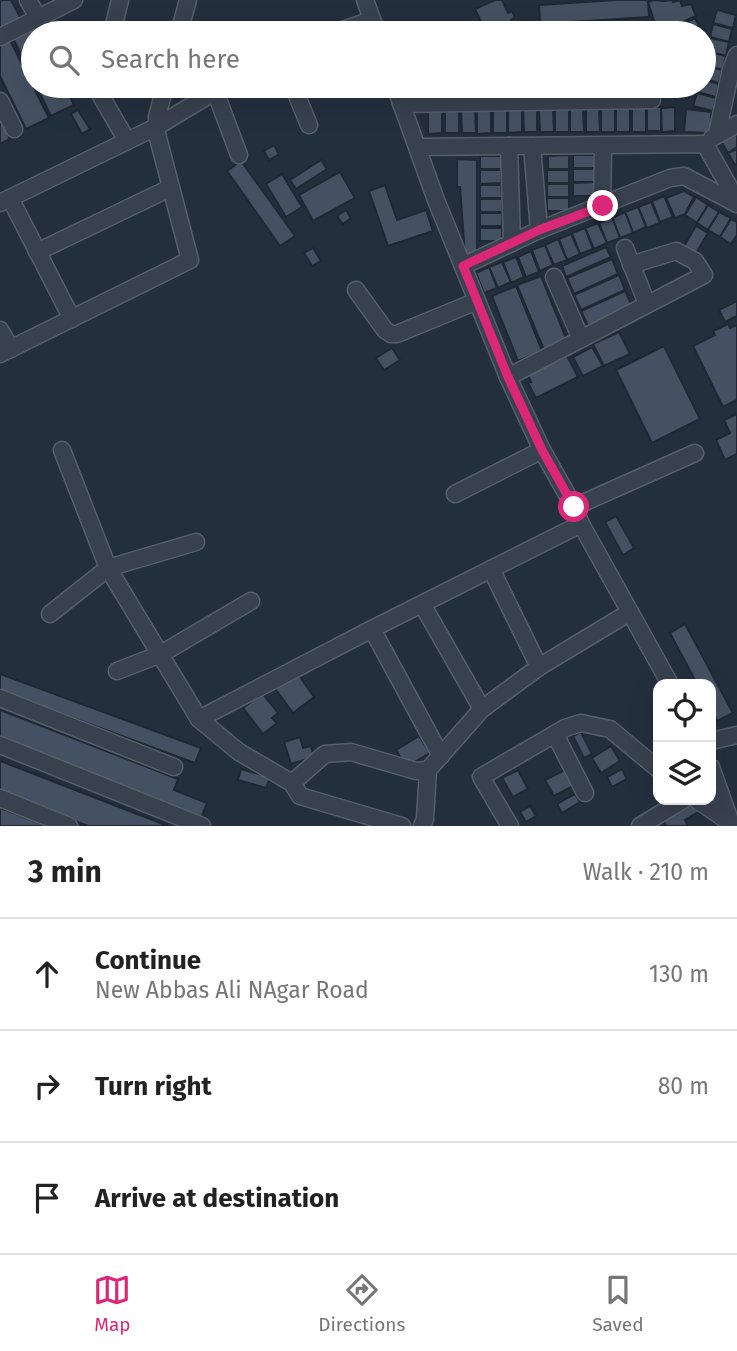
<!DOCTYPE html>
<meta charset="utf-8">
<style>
:root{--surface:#fff;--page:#f6f6f6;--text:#222;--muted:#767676;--line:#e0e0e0;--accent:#db2777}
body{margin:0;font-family:"Fira Sans",sans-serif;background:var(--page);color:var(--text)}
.controls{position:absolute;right:21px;bottom:21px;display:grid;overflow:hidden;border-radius:14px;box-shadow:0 7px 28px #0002}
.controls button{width:63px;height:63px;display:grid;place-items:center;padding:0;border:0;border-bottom:2px solid var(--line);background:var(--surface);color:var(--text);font:35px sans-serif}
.stop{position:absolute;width:21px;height:21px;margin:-16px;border:5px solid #db2777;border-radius:50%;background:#fff}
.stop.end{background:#db2777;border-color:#fff;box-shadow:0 2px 7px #0008}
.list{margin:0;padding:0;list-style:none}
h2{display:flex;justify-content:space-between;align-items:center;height:91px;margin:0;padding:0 28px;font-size:30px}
h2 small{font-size:23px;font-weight:400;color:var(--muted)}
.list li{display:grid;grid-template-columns:46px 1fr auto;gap:21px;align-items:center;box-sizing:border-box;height:112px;padding:0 28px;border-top:2px solid var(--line)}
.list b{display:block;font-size:26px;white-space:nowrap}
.list p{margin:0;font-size:23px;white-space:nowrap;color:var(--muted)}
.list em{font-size:23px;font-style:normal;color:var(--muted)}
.icon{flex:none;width:38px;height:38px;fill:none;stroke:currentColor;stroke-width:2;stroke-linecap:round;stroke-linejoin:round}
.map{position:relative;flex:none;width:737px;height:826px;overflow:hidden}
.search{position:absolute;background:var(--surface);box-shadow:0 7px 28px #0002;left:21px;right:21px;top:21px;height:77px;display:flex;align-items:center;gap:18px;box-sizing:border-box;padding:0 24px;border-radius:38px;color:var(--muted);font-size:26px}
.sheet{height:427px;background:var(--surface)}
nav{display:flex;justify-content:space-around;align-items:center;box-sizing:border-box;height:98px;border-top:2px solid var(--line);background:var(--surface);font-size:19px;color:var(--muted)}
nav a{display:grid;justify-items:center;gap:4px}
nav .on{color:var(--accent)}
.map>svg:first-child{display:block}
.building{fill:#455162;stroke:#1f2835;stroke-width:2}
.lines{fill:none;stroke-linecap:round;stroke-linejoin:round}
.minor-casing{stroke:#565f6c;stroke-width:19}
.minor{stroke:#38414e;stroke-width:16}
.route{stroke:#db2777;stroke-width:9}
</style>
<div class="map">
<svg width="737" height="826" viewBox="0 0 737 826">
<rect width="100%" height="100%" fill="#242f3e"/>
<g class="building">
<path d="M0 0H11L21 19 0 30Z"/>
<path d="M495 0H502L508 13 512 11 515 18 511 20 517 33H486L475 9Z"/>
<path d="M616 0H648L649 17 540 24 539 5Z"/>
<path d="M654 0 664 1 672 0 673 2 680 0 682 6 691 4 696 16 668 29 670 33H658L648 2Z"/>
<path d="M717 10 736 15 733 28 713 23Z"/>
<path d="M695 18 699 26 696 27 699 32 680 33 679 32 682 30 680 25Z"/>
<path d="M713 24 732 29 729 42 710 37Z"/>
<path d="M35 27 39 33H33V79L13 38Z"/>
<path d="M9 38 49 118 26 129 0 76V42Z"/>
<path d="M710 38 729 42 726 56 706 51Z"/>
<path d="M706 51 726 56 722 70 704 65Z"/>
<path d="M704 65 722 70 719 83 704 79Z"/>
<path d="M704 80 719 84 716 97 697 92 698 86H704Z"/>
<path d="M36 86H65L74 105 51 116Z"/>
<path d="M697 93 716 98 713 111 693 106Z"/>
<path d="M646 107V132H632V108Z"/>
<rect x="647" y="107" width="14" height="24"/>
<path d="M675 107V131L662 132 661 108Z"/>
<path d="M522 108V132L508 133V109Z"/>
<path d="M523 108H537V132H524Z"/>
<path d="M539 108H553L554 132H540Z"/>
<rect x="555" y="108" width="14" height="24"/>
<path d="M570 108H583L584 132H570Z"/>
<path d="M586 108H599L600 132H586Z"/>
<rect x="601" y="108" width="14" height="24"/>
<rect x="616" y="108" width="14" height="24"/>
<path d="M442 109V133L428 134V110Z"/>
<rect x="445" y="109" width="14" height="24"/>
<path d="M461 109H475L476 133H462Z"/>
<path d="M491 109V133L477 134V110Z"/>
<rect x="493" y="109" width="14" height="24"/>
<path d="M686 109 711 112V133L684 132Z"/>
<path d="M78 110 90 129 82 134 71 114Z"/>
<path d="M0 118 10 139 0 144Z"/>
<path d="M737 132V147L728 153 721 141Z"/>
<path d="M274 145 279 154 269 160 264 151Z"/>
<path d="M737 149V164L735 165 728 153Z"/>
<path d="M569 155V169H548V156Z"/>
<rect x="573" y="155" width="22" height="13"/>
<rect x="480" y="156" width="22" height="13"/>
<path d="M457 159 477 160V254L465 255 460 187H457Z"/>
<path d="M321 160 327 169 296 189 290 180Z"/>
<path d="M241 161 295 236 280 246 227 171Z"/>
<rect x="573" y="169" width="22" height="13"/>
<path d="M480 170H501V183L480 184Z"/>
<rect x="547" y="170" width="22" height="13"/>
<path d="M340 172 355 198 313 221 299 195Z"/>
<path d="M282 174 302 207 286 217 266 184Z"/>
<path d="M595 182V196H573V183Z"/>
<rect x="547" y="184" width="22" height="13"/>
<path d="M385 185 397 220 426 210 433 231 388 246 369 191Z"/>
<path d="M480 185H501L502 198H480Z"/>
<path d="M684 191 694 197 685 214 675 218 666 198Z"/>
<path d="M664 196 673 217 660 222 652 201Z"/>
<path d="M696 197 708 205 697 223 685 215Z"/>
<rect x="547" y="198" width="22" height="13"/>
<rect x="480" y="199" width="22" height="13"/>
<path d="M651 202 660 223 647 228 638 207Z"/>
<path d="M708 205 719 212 708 230 697 223Z"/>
<path d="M638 207 646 227 633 233 625 212Z"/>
<path d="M346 210 351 218 343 224 337 216Z"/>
<path d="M625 212 633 233 620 238 612 218Z"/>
<path d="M719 212 731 218 720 237 708 230Z"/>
<rect x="480" y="213" width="22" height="13"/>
<path d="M612 217 620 238 607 243 599 223Z"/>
<path d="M731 219 737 222V235L731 244 720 237Z"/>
<path d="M598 223 607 243 594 249 585 228Z"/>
<path d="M696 226 708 233 696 253 684 246Z"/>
<rect x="480" y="228" width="22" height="13"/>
<path d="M585 228 593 249 580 254 572 233Z"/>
<path d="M571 234 580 254 567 260 559 239Z"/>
<path d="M558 239 567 260 554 265 545 245Z"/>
<path d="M545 245 553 265 540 271 532 250Z"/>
<path d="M606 247 611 257 566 277 562 266Z"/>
<path d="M313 248 321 261 312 266 304 253Z"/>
<path d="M531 251 539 272 526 277 518 257Z"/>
<path d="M516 257 524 277 511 283 503 262Z"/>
<path d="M612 259 618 274 574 294 567 278Z"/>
<path d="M502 262 511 282 498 288 489 267Z"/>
<path d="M489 267 497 288 484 293 476 273Z"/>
<path d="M619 275 625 290 581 310 574 295Z"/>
<path d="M541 276 567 341 544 350 517 285Z"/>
<path d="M516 286 542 351 518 361 492 296Z"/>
<path d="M625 291 633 308 589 328 581 311Z"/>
<path d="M737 301V316L725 322 719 310Z"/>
<path d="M728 324 730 328 737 325V400L723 407 693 346 715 335 713 331Z"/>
<path d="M619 332 630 354 604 366 593 344Z"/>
<path d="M664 346 700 419 652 443 616 370Z"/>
<path d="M592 347 603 366 583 376 573 357Z"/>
<path d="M392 348 400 360 384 370 376 358Z"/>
<path d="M567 356 578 377 536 398 528 383 531 382 528 375Z"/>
<path d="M737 414V454L725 460 716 440 730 433 724 420Z"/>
<path d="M616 516 634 548 623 555 605 522Z"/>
<path d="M685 624 733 713 717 721 711 710V684H697L670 633Z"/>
<path d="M296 671 314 697 293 713 274 687Z"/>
<path d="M0 674 201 748 195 763 0 691Z"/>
<path d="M262 693 278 713 272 718 277 723 263 734 243 708Z"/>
<path d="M0 710 178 779 174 790 207 803 201 818 0 740Z"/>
<path d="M581 732 592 754 584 758 573 736Z"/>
<path d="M419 736 430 753 406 767 396 750Z"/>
<path d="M300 737 303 748 311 746 314 757 291 764 284 742Z"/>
<path d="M611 746 620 761 601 773 592 758Z"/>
<path d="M0 761 168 826H88L0 792Z"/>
<path d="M241 769 270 777 266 788 238 780Z"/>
<path d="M622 769 627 779 612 787 607 777Z"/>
<path d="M518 770 528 789 513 797 502 778Z"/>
<path d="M565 770 573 786 554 796 545 780Z"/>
<path d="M575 794 580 802 562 813 557 804Z"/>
<path d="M694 801 700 811 685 820 688 826H666L663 819Z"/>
<path d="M530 806 536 816 526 822 520 812Z"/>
<path d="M0 808 47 826H0Z"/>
</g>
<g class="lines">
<defs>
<g id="minor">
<path d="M28 0 47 33"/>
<path d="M365 0 377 33"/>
<path d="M112 33 120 0"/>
<path d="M179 33 188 0"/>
<path d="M334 33 372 20"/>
<path d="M0 37 74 0"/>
<path d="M98 86 97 89 127 141"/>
<path d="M293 86 309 125"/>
<path d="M395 86 436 200 508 377 542 450 574 507 581 524 670 684"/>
<path d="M215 91 239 155"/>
<path d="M0 101 14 129"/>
<path d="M401 104 652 100"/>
<path d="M717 134 731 69 737 55"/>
<path d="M712 138 737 124"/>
<path d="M509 146 512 243"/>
<path d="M532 146 539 230"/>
<path d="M418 147 705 144 737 201"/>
<path d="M10 198 72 319"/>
<path d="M0 203 156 127 224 86"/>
<path d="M602 206 603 146"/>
<path d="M625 248 647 304"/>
<path d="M37 252 170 188"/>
<path d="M463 266 539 230 670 178 684 176 737 204"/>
<path d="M554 277 581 339"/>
<path d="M356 290 385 330 391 334H397L477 301"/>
<path d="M0 330 11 349"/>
<path d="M0 354 190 260 157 134V117L165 86"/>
<path d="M508 377 704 275 695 261 676 251 631 265"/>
<path d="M62 450 108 568 199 719 239 752 292 783 300 796 402 826"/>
<path d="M455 494 542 450"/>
<path d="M574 507 695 453"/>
<path d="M491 569 539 667"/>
<path d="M422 604 482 709"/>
<path d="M50 614 108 568 196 542"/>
<path d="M372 629 441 756"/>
<path d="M117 671 161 654 251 601"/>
<path d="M0 698 174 767"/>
<path d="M199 719 372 629 581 524"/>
<path d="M555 734 585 793"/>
<path d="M711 741 737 735"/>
<path d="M0 745 202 826"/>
<path d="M711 767 732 826"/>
<path d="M292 783 325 754 351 752 416 771 428 770"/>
<path d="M0 798 69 826"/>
<path d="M697 800 731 823"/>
<path d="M422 826 425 819 428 770 482 709 539 667 630 612"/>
<path d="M510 826 481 777 565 728 581 723 610 729 658 769"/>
<path d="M640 826 683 800"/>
</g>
</defs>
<use href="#minor" class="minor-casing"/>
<use href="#minor" class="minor"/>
</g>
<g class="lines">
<path class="route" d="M574 507 542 450 508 377 463 266 539 230 603 206"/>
</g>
</svg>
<div class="controls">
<button><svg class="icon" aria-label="locate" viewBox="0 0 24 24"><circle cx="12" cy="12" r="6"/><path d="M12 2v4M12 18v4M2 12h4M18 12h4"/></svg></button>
<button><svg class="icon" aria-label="layers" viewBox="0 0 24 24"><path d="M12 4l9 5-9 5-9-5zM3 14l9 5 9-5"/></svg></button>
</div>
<div class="stop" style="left:574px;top:507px"></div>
<div class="stop end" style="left:603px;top:206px"></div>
<div class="search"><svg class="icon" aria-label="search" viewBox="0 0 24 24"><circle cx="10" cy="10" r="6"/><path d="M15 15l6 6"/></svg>Search here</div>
</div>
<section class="sheet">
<h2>3 min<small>Walk · 210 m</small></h2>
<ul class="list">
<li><svg class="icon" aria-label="ahead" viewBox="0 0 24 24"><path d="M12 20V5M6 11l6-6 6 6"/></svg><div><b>Continue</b><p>New Abbas Ali NAgar Road</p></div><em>130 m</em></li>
<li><svg class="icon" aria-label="right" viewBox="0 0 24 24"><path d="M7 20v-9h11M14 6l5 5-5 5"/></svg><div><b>Turn right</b></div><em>80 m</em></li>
<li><svg class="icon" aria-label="arrive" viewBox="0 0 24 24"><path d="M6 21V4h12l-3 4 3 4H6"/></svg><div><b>Arrive at destination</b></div></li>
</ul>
</section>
<nav>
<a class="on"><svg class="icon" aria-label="map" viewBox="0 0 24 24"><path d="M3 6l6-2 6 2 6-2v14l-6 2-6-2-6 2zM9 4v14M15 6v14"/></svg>Map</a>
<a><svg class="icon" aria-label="directions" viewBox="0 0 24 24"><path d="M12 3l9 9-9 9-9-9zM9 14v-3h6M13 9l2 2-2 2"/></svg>Directions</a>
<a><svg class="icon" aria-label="saved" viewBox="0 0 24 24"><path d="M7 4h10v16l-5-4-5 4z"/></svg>Saved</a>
</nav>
